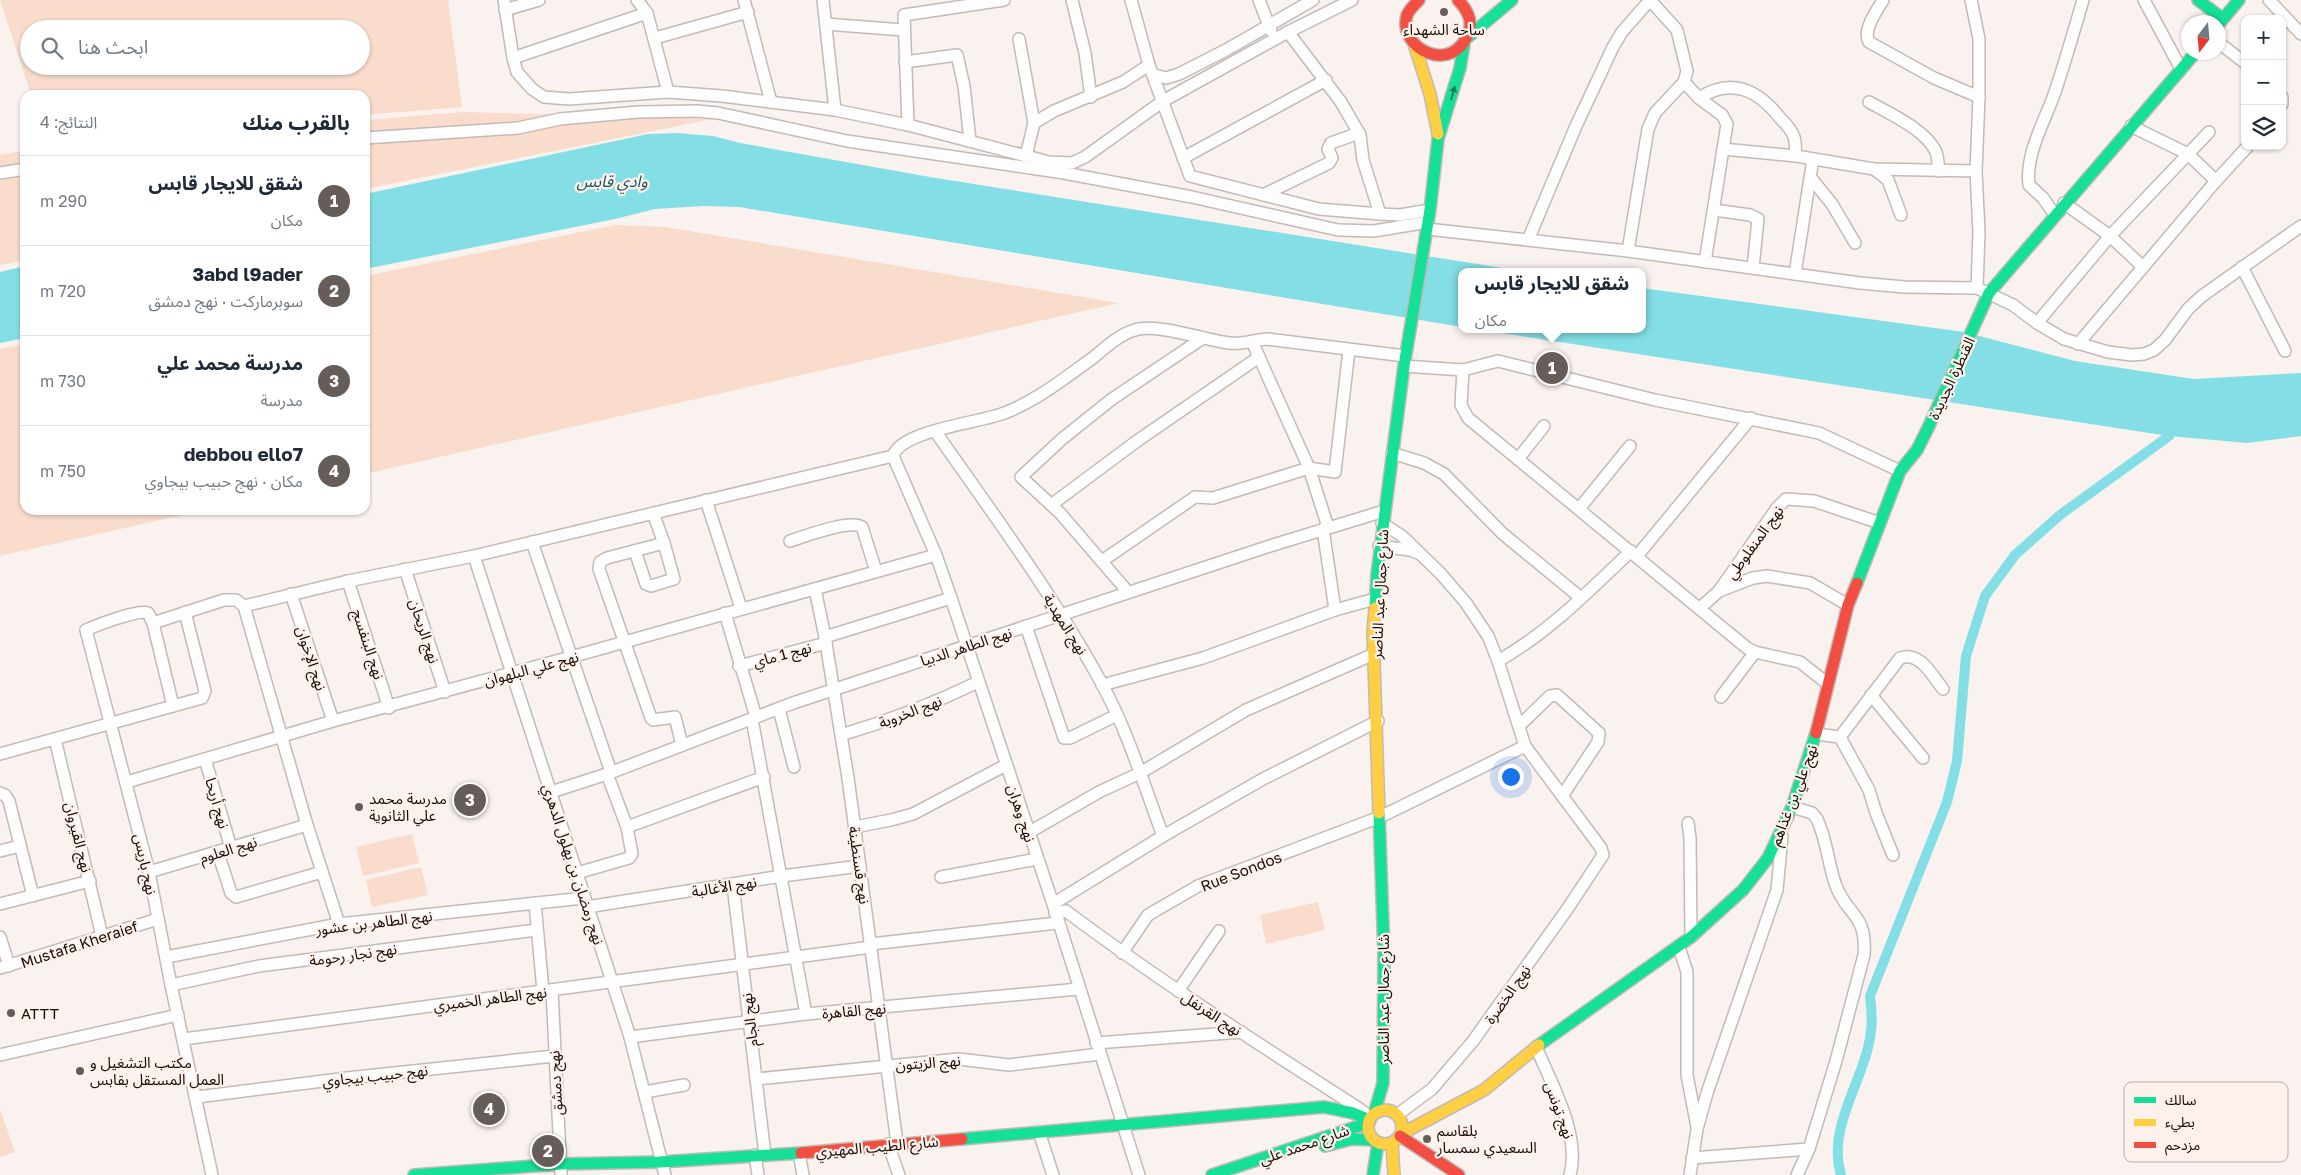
<!DOCTYPE html>
<html lang="ar">
<meta charset="utf-8">
<style>
:root{--surface:#fff;--page:#f6f6f7;--text:#1f2937;--muted:#747a83;--line:#e0e1e3;--accent:#665d59}
body{margin:0;font-family:"Golos Text","Noto Sans Arabic",sans-serif;background:var(--page);color:var(--text);direction:rtl}
.controls{position:absolute;right:15px;top:15px;display:grid;overflow:hidden;border-radius:10px;box-shadow:0 1px 4px #0004}
.controls button{width:45px;height:45px;display:grid;place-items:center;padding:0;border:0;border-bottom:1px solid var(--line);background:var(--surface);color:var(--text);font:25px sans-serif}
.compass{position:absolute;left:2181px;top:15px;width:45px;height:45px;border-radius:50%;background:var(--surface);box-shadow:0 1px 4px #0004;rotate:196deg}
.you{position:absolute;left:1510px;top:776px;width:18px;height:18px;margin:-12px;border:4px solid #fff;border-radius:50%;background:#1a73e8;box-shadow:0 0 0 8px #1a73e833}
.badge{display:grid;place-items:center;width:32px;height:32px;border-radius:50%;background:var(--accent);color:#fff;font-size:16px;font-weight:700}
.pin{position:absolute;translate:-50% -50%;border:2px solid #fff;box-shadow:0 1px 5px #0006}
.popup{position:absolute;left:1458px;top:268px;width:188px;height:65px;box-sizing:border-box;display:grid;place-content:center;border-radius:10px;background:var(--surface);filter:drop-shadow(0 1px 4px #0005);font-size:16px;white-space:nowrap;color:var(--muted)}
.popup b{font-size:19px;color:var(--text)}
.popup::after{content:'';position:absolute;left:50%;top:100%;margin-left:-10px;border:10px solid transparent;border-top-color:var(--surface)}
.list{margin:0;padding:0;list-style:none}
h2{display:flex;justify-content:space-between;align-items:center;height:65px;margin:0;padding:0 20px;font-size:21px}
h2 small{font-size:16px;font-weight:400;color:var(--muted)}
.list li{display:grid;grid-template-columns:32px 1fr auto;gap:15px;align-items:center;box-sizing:border-box;height:90px;padding:0 20px;border-top:1px solid var(--line)}
.list b{display:block;font-size:19px;white-space:nowrap}
.list p{margin:0;font-size:16px;white-space:nowrap;color:var(--muted)}
.list em{font-size:16px;font-style:normal;color:var(--muted)}
.icon{flex:none;width:28px;height:28px;fill:none;stroke:currentColor;stroke-width:2;stroke-linecap:round;stroke-linejoin:round}
.map{position:relative;flex:none;width:2301px;height:1175px;overflow:hidden;direction:ltr}
.search{position:absolute;background:var(--surface);box-shadow:0 1px 4px #0004;left:20px;top:20px;width:350px;height:55px;display:flex;align-items:center;gap:12px;box-sizing:border-box;padding:0 18px;border-radius:28px;color:var(--muted);font-size:19px}
.panel{position:absolute;background:var(--surface);box-shadow:0 1px 4px #0004;left:20px;top:90px;width:350px;height:425px;border-radius:15px;direction:rtl}
.map>svg:first-child{display:block}
.green{fill:#f9dccc;fill-rule:evenodd}
.water{fill:#83dfe5}
.lines{fill:none;stroke-linecap:round;stroke-linejoin:round}
.canal{stroke:#83dfe5;stroke-width:10}
.street-casing{stroke:#c3bab6;stroke-width:14}
.fast-casing{stroke:#c3bab6;stroke-width:14}
.slow-casing{stroke:#c3bab6;stroke-width:14}
.jam-casing{stroke:#c3bab6;stroke-width:14}
.street{stroke:#fefdfd;stroke-width:11}
.fast{stroke:#16e098;stroke-width:11}
.slow{stroke:#ffcf43;stroke-width:11}
.jam{stroke:#f24e42;stroke-width:11}
.oneway{fill:#168157}
.poi-dot{fill:#665d59;stroke:#fef1eb;stroke-width:2}
.labels{text-anchor:middle;dominant-baseline:central;stroke-width:4.5;stroke-linejoin:round;paint-order:stroke}
.poi-label{font-size:15px;fill:#170d08;stroke:#fef1eb;text-anchor:start}
.street-label{font-size:15px;fill:#170d08;stroke:#fef1eb}
.water-label{font-size:16px;font-style:italic;fill:#195357;stroke:#fef1eb}
.key{fill:#fef1eb;stroke:#b9ada7;stroke-width:1}
.key-label{font-size:14px;fill:#170d08}
</style>
<div class="map">
<svg width="2301" height="1175" viewBox="0 0 2301 1175">
<rect width="100%" height="100%" fill="#faf2ef"/>
<g class="green">
<path d="M0 0H448L462 107 365 115V95H31ZM29 29H361V66H29Z"/>
<path d="M464 112 713 119 365 189V120Z"/>
<path d="M25 150V260L0 265V155Z"/>
<path d="M615 225 665 227 1119 303 365 474V276Z"/>
<path d="M25 344V510H205L0 556V349Z"/>
<path d="M412 834 419 863 363 876 356 847Z"/>
<path d="M421 867 428 895 372 907 366 880Z"/>
<path d="M1318 902 1325 930 1266 944 1260 915Z"/>
<path d="M0 1109 15 1152 0 1157Z"/>
</g>
<g class="water">
<path d="M677 133 713 136 740 143 930 177 1527 272H1462V327L739 207 703 206 655 209 615 219 365 269V194L648 134Z"/>
<path d="M25 266V338L0 343V272Z"/>
<path d="M1642 288 1964 332 2075 361 2194 379 2301 373V436L2247 443 2169 436 1475 329H1642Z"/>
</g>
<g class="lines">
<path class="canal" d="M1841 1175C1826 1126 1866 1079 1871 1031 1873 1020 1871 1007 1870 996L1947 802 1957 761 1966 656 1985 596 2015 555 2060 515 2169 436"/>
<defs>
<g id="street">
<path d="M504 0 513 58 517 72 532 89 544 97 569 99 668 92 722 96 835 110 908 125 1049 162 1072 163 1085 157 1163 101 1288 32 1352 0"/>
<path d="M637 0 647 13 668 92"/>
<path d="M744 0 771 102"/>
<path d="M823 0 835 110"/>
<path d="M1072 0 1085 53 1091 97"/>
<path d="M1131 0 1149 65 1190 176 1319 209 1380 214"/>
<path d="M1259 0 1271 31"/>
<path d="M1883 0C1877 11 1862 30 1869 42L1934 78 1979 97"/>
<path d="M1971 0 1979 39V97L1976 171 1979 232 1977 288 2013 305 2037 323 2064 339 2108 352 2132 355 2144 354 2154 350 2165 340 2188 309 2202 296 2301 226"/>
<path d="M2144 0 2181 69"/>
<path d="M2269 0 2301 34"/>
<path d="M505 10 539 0"/>
<path d="M826 24 903 30"/>
<path d="M1288 32 1341 102 1360 135 1363 160 1380 214 1400 215 1430 210"/>
<path d="M655 38 748 12"/>
<path d="M1019 39 1034 123 1026 156"/>
<path d="M2218 42 2245 63"/>
<path d="M513 58 647 13"/>
<path d="M905 62 957 55 964 86 970 141"/>
<path d="M1155 75 1166 78 1179 74 1226 50 1313 0"/>
<path d="M1684 82 1699 98 1722 115 1727 124 1705 262"/>
<path d="M2282 97V104"/>
<path d="M1699 98C1732 77 1758 90 1780 118 1785 123 1792 130 1794 137 1796 143 1795 150 1796 156"/>
<path d="M1869 102C1889 113 1926 130 1936 152 1938 157 1938 165 1939 171"/>
<path d="M1034 123 1054 111 1123 82 1149 65"/>
<path d="M908 125 904 15 1004 0"/>
<path d="M2131 126 2188 154 2216 181"/>
<path d="M365 138 518 128 560 119 638 112 697 111 718 113 847 141 1064 173 1192 197 1338 230 1374 231 1428 222"/>
<path d="M1723 149 1796 156 1874 169 1976 171"/>
<path d="M1183 158 1326 80"/>
<path d="M1874 169 1888 180 1901 215"/>
<path d="M0 173 25 169"/>
<path d="M1811 178 1832 204 1855 243"/>
<path d="M1263 195 1329 163 1332 158 1328 149 1331 143 1359 133"/>
<path d="M2064 203 2110 236 2143 267"/>
<path d="M1714 210 1750 215 1758 219 1753 268"/>
<path d="M2055 215 2043 198 2029 185C2025 154 2045 121 2055 92 2065 62 2074 31 2083 0"/>
<path d="M1427 229 1628 251 1860 283 1904 287 1977 288"/>
<path d="M1528 240 1576 126 1613 47 1622 32 1650 0"/>
<path d="M1628 251 1648 129 1655 113 1684 82 1687 71 1677 30 1650 0"/>
<path d="M2242 267 2285 351"/>
<path d="M1795 274 1813 159"/>
<path d="M2037 323 2110 236 2209 132"/>
<path d="M2078 344 2216 181 2248 146"/>
<path d="M1259 357 1309 468 1328 527"/>
<path d="M1404 366 1463 370 1461 405 1468 418 1747 648 1755 652 1800 662 1828 684"/>
<path d="M1463 370 1498 361 1655 400 1819 433 1900 471"/>
<path d="M935 431C993 514 1054 596 1102 684 1128 732 1144 785 1163 836"/>
<path d="M1392 453 1424 463 1444 474 1503 534 1581 598"/>
<path d="M893 456 936 555 951 598 1053 904 1139 1175"/>
<path d="M1518 459 1544 426"/>
<path d="M706 500 741 608"/>
<path d="M1051 505 1137 441 1259 357 1252 341"/>
<path d="M1579 509 1630 446"/>
<path d="M653 513 664 543 607 558 600 562 599 569 651 718 653 720 675 717 682 745"/>
<path d="M1382 523 1402 536 1441 574 1466 603 1488 636 1498 661 1525 746 1601 848 1603 855 1568 908 1473 1041 1432 1089 1397 1115"/>
<path d="M1323 529 1335 610"/>
<path d="M790 541C805 536 850 519 862 527L876 571"/>
<path d="M532 542 611 772"/>
<path d="M1379 546 1410 550 1418 553"/>
<path d="M635 551 646 584 651 586 674 579 664 543"/>
<path d="M474 556 630 1037 665 1175"/>
<path d="M1637 556 1751 418"/>
<path d="M1102 561 1195 497 1213 498 1309 468 1335 472 1349 350"/>
<path d="M405 569 445 692"/>
<path d="M348 581 389 708"/>
<path d="M815 589 825 637 848 778 897 1143"/>
<path d="M1719 591 1777 508 1786 499 1814 501 1880 523"/>
<path d="M1128 592 1060 513 1021 477 1062 439 1112 399 1203 338"/>
<path d="M291 594 333 721"/>
<path d="M244 606 348 581 474 556 893 456C902 429 983 423 1007 412 1039 399 1066 377 1094 357 1106 347 1120 334 1135 330 1157 323 1205 340 1229 343 1242 345 1254 340 1267 339L1405 356"/>
<path d="M1700 608 1719 591 1753 578 1767 576 1810 583 1848 605"/>
<path d="M725 613 756 717"/>
<path d="M153 623 224 600H236L244 606 307 825 339 924"/>
<path d="M1026 626 1064 738H1070L1117 715"/>
<path d="M825 637 951 598"/>
<path d="M1498 661C1549 632 1589 591 1631 551"/>
<path d="M739 666 826 643"/>
<path d="M1102 685 1203 658 1335 610 1375 599"/>
<path d="M1871 695 1923 758"/>
<path d="M1721 697 1755 652"/>
<path d="M173 706 153 623 148 613C139 609 97 625 86 630L149 872 171 985 212 1175"/>
<path d="M779 709 794 767"/>
<path d="M752 719 806 1014"/>
<path d="M1519 726 1550 696 1557 695 1599 733 1598 742 1562 796"/>
<path d="M1816 734 1840 737 1869 790 1876 813 1893 855"/>
<path d="M841 735C888 721 933 704 978 682"/>
<path d="M1840 737 1900 658C1920 651 1932 675 1943 689"/>
<path d="M55 739 102 936"/>
<path d="M0 754 202 698 205 691 185 612"/>
<path d="M205 759 231 848"/>
<path d="M127 782 333 721 571 657 936 555"/>
<path d="M551 792 607 774 793 703 1273 545 1384 511"/>
<path d="M0 793 5 795 9 801 33 896"/>
<path d="M1792 807 1812 813 1817 819C1827 840 1828 864 1836 886 1848 917 1867 913 1864 955L1836 1061 1809 1149 1797 1175"/>
<path d="M1688 823 1690 838 1691 937"/>
<path d="M627 827 764 777"/>
<path d="M855 827 891 820 913 814 1006 765"/>
<path d="M1028 833 1099 792 1140 773 1246 710 1374 654"/>
<path d="M0 851 20 846"/>
<path d="M218 853 231 893 236 897 322 872"/>
<path d="M149 872 307 825"/>
<path d="M577 873 629 858 632 854 627 827 607 774"/>
<path d="M941 877 1037 859"/>
<path d="M733 885 765 1155"/>
<path d="M535 903 543 991"/>
<path d="M0 904 90 881"/>
<path d="M1053 904 1163 836 1263 779 1378 721"/>
<path d="M587 907 782 876 860 866"/>
<path d="M1055 913 1066 911C1162 983 1264 1047 1364 1112"/>
<path d="M0 937 9 966"/>
<path d="M871 944 1057 923"/>
<path d="M1679 947 1687 972V1075L1697 1127"/>
<path d="M1122 953 1148 915 1198 886 1380 817 1525 746"/>
<path d="M166 957 339 924 584 898"/>
<path d="M0 968 158 919"/>
<path d="M171 985 259 966 536 930"/>
<path d="M552 990 561 1175"/>
<path d="M1178 991 1219 931"/>
<path d="M630 1037 806 1014 1079 989"/>
<path d="M184 1039 871 947"/>
<path d="M1096 1043 1242 1032"/>
<path d="M1536 1047C1551 1083 1581 1135 1570 1175"/>
<path d="M0 1055 178 1015"/>
<path d="M756 1079 959 1059 1009 1065 1100 1054"/>
<path d="M645 1092 684 1085"/>
<path d="M197 1097 347 1078 554 1056"/>
<path d="M1039 1132 1053 1175"/>
<path d="M888 1144 899 1175"/>
<path d="M799 1153 803 1175"/>
<path d="M755 1155 758 1175"/>
<path d="M1692 1158 1809 1149"/>
<path d="M1690 1175 1697 1129 1707 1093 1777 890 1782 836"/>
</g>
<g id="fast">
<path d="M2198 0 2223 19"/>
<path d="M2218 25 2239 0"/>
<path d="M1468 37 1512 0"/>
<path d="M1857 583 1900 471 1917 450 1928 428 1989 293 2196 52"/>
<path d="M1375 608 1377 574 1404 366 1430 210 1438 139 1460 68 1464 44"/>
<path d="M1539 1045 1691 937 1743 890 1768 858 1792 807 1816 733"/>
<path d="M1374 1114 1383 1083 1384 954 1379 813"/>
<path d="M962 1139 1324 1107 1353 1113 1370 1120"/>
<path d="M1325 1146 1352 1139 1373 1140"/>
<path d="M414 1175 560 1164 660 1162 801 1153"/>
<path d="M1212 1175 1368 1123"/>
<path d="M1373 1175 1378 1143"/>
</g>
<g id="slow">
<path d="M1415 47 1430 94 1438 134"/>
<path d="M1375 608 1373 632 1379 813"/>
<circle cx="1385" cy="1127" r="17"/>
<path d="M1401 1134 1484 1090 1539 1045"/>
<path d="M1392 1143 1394 1175"/>
</g>
<g id="jam">
<path d="M1419 0C1415 4 1409 10 1407 15 1397 49 1454 77 1469 31 1473 20 1466 8 1458 0"/>
<path d="M1816 733 1848 605 1857 583"/>
<path d="M1400 1136 1459 1175"/>
<path d="M801 1153 962 1139"/>
</g>
</defs>
<use href="#street" class="street-casing"/>
<use href="#fast" class="fast-casing"/>
<use href="#slow" class="slow-casing"/>
<use href="#jam" class="jam-casing"/>
<use href="#street" class="street"/>
<use href="#fast" class="fast"/>
<use href="#slow" class="slow"/>
<use href="#jam" class="jam"/>
</g>
<defs><path id="oneway-solid" d="M-6-.8H1V-3.2L6.5 0L1 3.2V.8H-6Z" transform="scale(1.25)"/></defs>
<use class="oneway" href="#oneway-solid" transform="translate(1453 93) rotate(-74)"/>
<g class="poi-dot">
<circle cx="1444" cy="12" r="5"/>
<circle cx="359" cy="807" r="5"/>
<circle cx="11" cy="1013" r="5"/>
<circle cx="80" cy="1071" r="5"/>
<circle cx="1427" cy="1139" r="5"/>
</g>
<g class="labels">
<g class="poi-label">
<text x="1444" y="29" text-anchor="middle">ساحة الشهداء</text>
<text x="369" y="798">مدرسة محمد<tspan x="369" dy="17">علي الثانوية</tspan></text>
<text x="21" y="1013">ATTT</text>
<text x="90" y="1062">مكتب التشغيل و<tspan x="90" dy="17">العمل المستقل بقابس</tspan></text>
<text x="1437" y="1130">بلقاسم<tspan x="1437" dy="17">السعيدي سمسار</tspan></text>
</g>
<g class="street-label">
<text transform="translate(1951 378) rotate(-65)">القنطرة الجديدة</text>
<text transform="translate(1754 542) rotate(-54)">نهج المنفلوطي</text>
<text transform="translate(1379 594) rotate(-87)">شارع جمال عبد الناصر</text>
<text transform="translate(1066 624) rotate(58)">نهج المهدية</text>
<text transform="translate(425 631) rotate(72)">نهج الريحان</text>
<text transform="translate(369 644) rotate(72)">نهج البنفسج</text>
<text transform="translate(966 646) rotate(-18)">نهج الطاهر الدبيا</text>
<text transform="translate(782 654) rotate(-15)">نهج 1 ماي</text>
<text transform="translate(312 658) rotate(72)">نهج الإخوان</text>
<text transform="translate(531 668) rotate(-15)">نهج علي البلهوان</text>
<text transform="translate(910 711) rotate(-21)">نهج الخروبة</text>
<text transform="translate(1793 795) rotate(-69)">نهج علي بن غذاهم</text>
<text transform="translate(218 803) rotate(74)">نهج أريحا</text>
<text transform="translate(1022 813) rotate(72)">نهج وهران</text>
<text transform="translate(79 837) rotate(76)">نهج القيروان</text>
<text transform="translate(228 849) rotate(-17)">نهج العلوم</text>
<text transform="translate(146 864) rotate(78)">نهج باريس</text>
<text transform="translate(574 864) rotate(72)">نهج رمضان بن بهلول الدهري</text>
<text transform="translate(860 865) rotate(82)">نهج قسنطينة</text>
<text transform="translate(1241 871) rotate(-21)">Rue Sondos</text>
<text transform="translate(724 886) rotate(-9)">نهج الأغالبة</text>
<text transform="translate(374 922) rotate(-7)">نهج الطاهر بن عشور</text>
<text transform="translate(79 944) rotate(-18)">Mustafa Kheraief</text>
<text transform="translate(353 954) rotate(-8)">نهج نجار رحومة</text>
<text transform="translate(1507 994) rotate(-55)">نهج الخضرة</text>
<text transform="translate(490 998) rotate(-7)">نهج الطاهر الخميري</text>
<text transform="translate(1383 999) rotate(-90)">شارع جمال عبد الناصر</text>
<text transform="translate(854 1010) rotate(-5)">نهج القاهرة</text>
<text transform="translate(1212 1013) rotate(33)">نهج القرنفل</text>
<text transform="translate(749 1020) rotate(-97)">نهج الجام</text>
<text transform="translate(928 1062) rotate(-4)">نهج الزيتون</text>
<text transform="translate(375 1075) rotate(-6)">نهج حبيب بيجاوي</text>
<text transform="translate(555 1083) rotate(-93)">نهج دمشق</text>
<text transform="translate(1560 1110) rotate(70)">نهج تونس</text>
<text transform="translate(1304 1144) rotate(-19)">شارع محمد علي</text>
<text transform="translate(877 1146) rotate(-5)">شارع الطيب المهيري</text>
</g>
<g class="water-label">
<text x="612" y="181">وادي قابس</text>
</g>
</g>
<rect x="2124" y="1082" width="164" height="80" rx="8" class="key"/>
<rect x="2134" y="1097" width="22" height="6" fill="#16e098"/>
<rect x="2134" y="1119" width="22" height="7" fill="#ffcf43"/>
<rect x="2134" y="1142" width="22" height="6" fill="#f24e42"/>
<g class="key-label">
<text x="2165" y="1105">سالك</text>
<text x="2165" y="1127">بطيء</text>
<text x="2165" y="1150">مزدحم</text>
</g>
</svg>
<div class="controls">
<button>+</button>
<button>−</button>
<button><svg class="icon" aria-label="layers" viewBox="0 0 24 24"><path d="M12 4l9 5-9 5-9-5zM3 14l9 5 9-5"/></svg></button>
</div>
<svg class="compass" viewBox="-18 -18 36 36"><path d="M0-13l5 13h-10z" fill="#e53935"/><path d="M0 13l5-13h-10z" fill="#747a83"/></svg>
<div class="you"></div>
<div class="pin badge" style="left:1552px;top:368px">1</div>
<div class="popup"><b>شقق للايجار قابس</b>مكان</div>
<div class="pin badge" style="left:548px;top:1151px">2</div>
<div class="pin badge" style="left:470px;top:800px">3</div>
<div class="pin badge" style="left:489px;top:1109px">4</div>
<div class="search"><svg class="icon" aria-label="search" viewBox="0 0 24 24"><circle cx="10" cy="10" r="6"/><path d="M15 15l6 6"/></svg>ابحث هنا</div>
<section class="panel">
<h2>بالقرب منك<small>النتائج: 4</small></h2>
<ul class="list">
<li><span class="badge">1</span><div><b>شقق للايجار قابس</b><p>مكان</p></div><em>290 m</em></li>
<li><span class="badge">2</span><div><b>3abd l9ader</b><p>سوبرماركت · نهج دمشق</p></div><em>720 m</em></li>
<li><span class="badge">3</span><div><b>مدرسة محمد علي</b><p>مدرسة</p></div><em>730 m</em></li>
<li><span class="badge">4</span><div><b>debbou ello7</b><p>مكان · نهج حبيب بيجاوي</p></div><em>750 m</em></li>
</ul>
</section>
</div>
